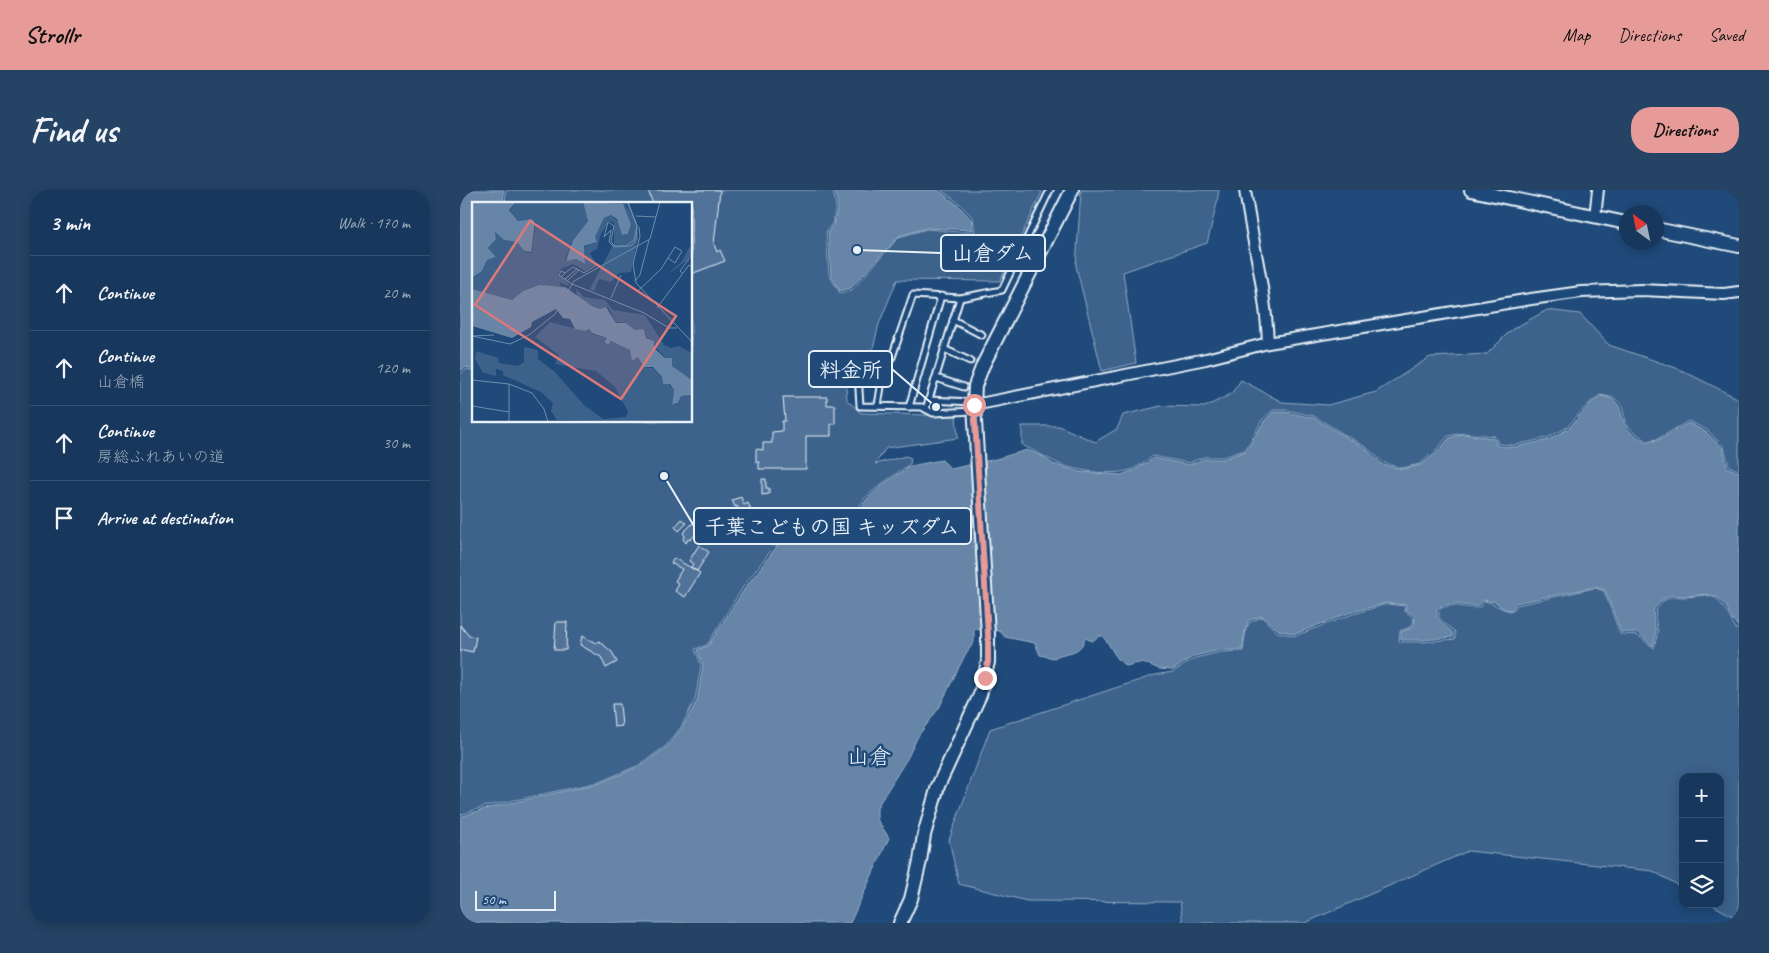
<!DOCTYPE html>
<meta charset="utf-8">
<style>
:root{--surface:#17385c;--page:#244365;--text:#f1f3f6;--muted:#9eacbb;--line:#365272;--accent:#e69b98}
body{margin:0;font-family:Caveat,"Klee One",sans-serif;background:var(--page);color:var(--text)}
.controls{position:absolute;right:15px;bottom:15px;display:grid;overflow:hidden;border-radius:10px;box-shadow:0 2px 12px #0003}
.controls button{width:45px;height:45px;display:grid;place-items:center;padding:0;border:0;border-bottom:1px solid var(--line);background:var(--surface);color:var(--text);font:25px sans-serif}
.compass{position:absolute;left:1159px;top:15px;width:45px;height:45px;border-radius:50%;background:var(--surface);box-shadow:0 2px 12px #0003;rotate:327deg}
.scale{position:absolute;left:15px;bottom:12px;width:81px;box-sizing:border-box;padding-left:5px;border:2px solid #e8f1f8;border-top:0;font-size:14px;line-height:18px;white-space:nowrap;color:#e8f1f8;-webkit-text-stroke:4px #1f4a7a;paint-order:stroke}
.stop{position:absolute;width:15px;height:15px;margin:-11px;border:4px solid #e69b98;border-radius:50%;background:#fff}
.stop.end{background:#e69b98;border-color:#fff;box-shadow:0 1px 5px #0008}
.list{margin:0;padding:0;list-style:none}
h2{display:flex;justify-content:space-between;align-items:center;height:65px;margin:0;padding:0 20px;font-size:21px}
h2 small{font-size:16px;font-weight:400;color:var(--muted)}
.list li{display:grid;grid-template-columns:32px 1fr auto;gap:15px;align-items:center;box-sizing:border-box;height:75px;padding:0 20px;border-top:1px solid var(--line)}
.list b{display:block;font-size:19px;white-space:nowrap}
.list p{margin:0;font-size:16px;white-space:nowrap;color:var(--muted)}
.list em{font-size:16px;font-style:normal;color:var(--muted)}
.icon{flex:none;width:28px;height:28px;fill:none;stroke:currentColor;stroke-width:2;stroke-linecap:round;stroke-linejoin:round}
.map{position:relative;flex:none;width:1279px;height:733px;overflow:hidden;border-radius:20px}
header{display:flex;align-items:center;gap:30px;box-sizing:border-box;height:70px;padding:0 25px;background:var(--accent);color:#111}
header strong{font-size:24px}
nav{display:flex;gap:28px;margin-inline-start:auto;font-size:18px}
.intro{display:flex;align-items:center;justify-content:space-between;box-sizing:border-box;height:120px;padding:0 30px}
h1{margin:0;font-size:35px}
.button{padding:12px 22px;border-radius:20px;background:var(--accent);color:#111;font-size:18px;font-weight:700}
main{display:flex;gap:30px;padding:0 30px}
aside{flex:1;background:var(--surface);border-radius:20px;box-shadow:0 2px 12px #0003}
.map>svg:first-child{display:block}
.green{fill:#3c628c;stroke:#92aac2}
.water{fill:#6685a7;stroke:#9ab0c7}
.building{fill:#517399;stroke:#e8f1f8}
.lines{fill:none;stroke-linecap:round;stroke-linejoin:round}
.service-casing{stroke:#e8f1f8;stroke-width:9}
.minor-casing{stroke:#e8f1f8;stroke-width:14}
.tertiary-casing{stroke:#e8f1f8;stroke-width:16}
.service{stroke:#1f4a7a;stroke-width:5}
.minor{stroke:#1f4a7a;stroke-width:10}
.tertiary{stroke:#1f4a7a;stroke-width:12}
.route{stroke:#e69b98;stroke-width:6}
.labels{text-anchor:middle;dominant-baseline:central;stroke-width:5;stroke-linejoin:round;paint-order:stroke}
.quarter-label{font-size:22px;fill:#e8f1f8;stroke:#1f4a7a}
.inset-road{fill:none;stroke:#6f8dac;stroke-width:1}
.view{fill:#dd787b;fill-opacity:0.15;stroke:#dd787b;stroke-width:2.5}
.inset-edge{fill:none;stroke:#e8f1f8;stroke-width:2.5}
.leader{fill:none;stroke:#e8f1f8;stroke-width:2}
.callout-dot{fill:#e8f1f8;stroke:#1f4a7a;stroke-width:2}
.callout{fill:#1f4a7a;stroke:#e8f1f8;stroke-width:2}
.callout-label{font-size:21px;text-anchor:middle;font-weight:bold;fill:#e8f1f8}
</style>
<header>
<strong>Strollr</strong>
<nav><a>Map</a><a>Directions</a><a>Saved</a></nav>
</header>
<div class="intro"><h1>Find us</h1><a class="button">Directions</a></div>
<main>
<aside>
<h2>3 min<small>Walk · 170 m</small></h2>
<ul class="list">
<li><svg class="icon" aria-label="ahead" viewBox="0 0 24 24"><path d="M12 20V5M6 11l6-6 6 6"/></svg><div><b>Continue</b></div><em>20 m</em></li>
<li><svg class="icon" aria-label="ahead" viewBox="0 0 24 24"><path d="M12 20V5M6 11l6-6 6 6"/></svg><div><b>Continue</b><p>山倉橋</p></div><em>120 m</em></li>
<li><svg class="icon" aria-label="ahead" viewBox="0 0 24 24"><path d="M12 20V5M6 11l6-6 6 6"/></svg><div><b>Continue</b><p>房総ふれあいの道</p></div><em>30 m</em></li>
<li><svg class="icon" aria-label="arrive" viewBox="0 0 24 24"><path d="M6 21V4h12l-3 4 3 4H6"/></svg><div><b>Arrive at destination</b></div></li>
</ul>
</aside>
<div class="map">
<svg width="1279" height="733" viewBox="0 0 1279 733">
<rect width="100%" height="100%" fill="#1f4a7a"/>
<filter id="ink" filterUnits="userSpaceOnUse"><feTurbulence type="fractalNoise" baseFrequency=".02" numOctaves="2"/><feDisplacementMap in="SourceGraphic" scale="10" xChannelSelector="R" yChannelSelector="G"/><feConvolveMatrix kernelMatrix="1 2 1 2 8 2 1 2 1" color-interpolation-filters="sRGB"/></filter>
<g filter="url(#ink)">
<g class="green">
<path d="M46 0H373L376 17 373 32 366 42 369 85 380 103 392 100 439 47 467 39 499 42H515L513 28 499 13 481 0H578L582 2 540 91 437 90 419 134 413 159 384 173 387 210 401 223 496 226 498 248 426 258 415 274 446 266 451 268 450 274 420 295 405 308 394 324 376 331 363 328 327 345 315 355 283 397 247 455 235 459 241 475 235 510 221 537 206 556 179 575 139 592 23 617 0 625V184L7 179 14 181V231H231V14H45Z"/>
<path d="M621 0H759L757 13 747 53 663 82 676 173 642 181 616 76Z"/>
<path d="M1087 120 1120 124 1149 155 1219 179 1279 209V279L1277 280 1269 276 1264 257 1247 240 1229 231 1197 249 1187 251C1182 247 1174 243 1170 238 1158 222 1171 209 1140 205L1128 214 1106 238 1087 248 1055 255 1038 254 1035 246 1003 243 988 246 977 259 960 274 942 278 924 273 907 258 854 226 827 220H813L802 230 785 260 763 267H744L729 273 693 266C687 270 680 276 673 279 654 287 611 281 593 271 583 266 573 260 562 255V236H599L635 252 657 239 663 225 701 216 745 217 771 204 781 190 822 212 868 215 916 202 970 167 1027 164 1051 140Z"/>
<path d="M1135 398 1144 401 1160 444 1177 445 1194 458 1198 441 1195 428 1196 420 1203 411 1211 407H1227L1246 405 1256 408 1265 419 1276 439H1279V730L1251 714H1260V587H1223V698L1193 681 1008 661 845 733H723L720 712 567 711 499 694 489 650 530 539 695 485 713 482 735 468 761 462 783 461 786 439 790 432 802 427 817 442 835 446 890 425 927 414 945 416 944 421 952 426 954 431 950 437 940 441 939 452H963L995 449V442L979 428V420C991 411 1004 419 1019 418L1024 411C1037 414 1040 420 1053 421L1057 415Z"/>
</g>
<g class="water">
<path d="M0 0H44L43 14H14V179L6 177 0 181Z"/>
<path d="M375 0H478L498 15 511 29 513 40 466 38 439 46 391 98 380 101 371 85 368 42 374 33 378 17Z"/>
<path d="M1141 206C1168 210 1156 226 1170 241 1174 245 1181 249 1186 252L1198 250 1229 233 1246 242 1263 258 1267 277 1277 282 1279 281V438L1272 429 1267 418 1257 407 1246 404 1227 406 1211 405 1202 410 1194 419 1193 428 1196 441 1193 456 1178 443 1161 442 1145 400 1135 397 1056 413 1052 420 1044 419 1035 412 1023 410 1018 416C1001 417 992 409 977 419V428L993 443V447L963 450H941V442L951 438 955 432 954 425 945 420 947 415 926 413 889 423 835 444 818 440 802 426 789 430 785 439 782 460H761L734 466 713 480 699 479 683 472 666 476C654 469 651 454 641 445L632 451 625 448C619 467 606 460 594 468L580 465 575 453 545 447 540 441 514 439V452L505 465 479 518 458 546 448 567 417 617V629L429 648 390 733H0V627L24 619 140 593 180 576 207 557 222 538 237 511 243 475 237 460 248 456 285 398 317 356 328 346 363 329 376 332 395 326 407 309 421 296 450 276 482 270 491 279 536 269 567 260 582 266 593 274 620 282 661 285 675 280 694 268 729 275 744 269H763L786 261 804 231 813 222H826L854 228 906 259 923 275 942 279 961 275 978 261 989 248 1003 244 1034 248 1037 256 1055 257 1088 250 1108 239 1129 215Z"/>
</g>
<g class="building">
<path d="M188 0H260L254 54 257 62 260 60 265 71 231 84V14H193Z"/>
<path d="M323 207H367V215H375V234H371V246H346V279H299V272H296V259L303 260V253H312V242L322 241V231H325Z"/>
<path d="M302 289H306V298H309V304L302 305Z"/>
<path d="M281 307 284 315 288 313 293 325 283 329 277 316 275 317 272 310Z"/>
<path d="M222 329 227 333 219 341 215 337Z"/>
<path d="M236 330 243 337 230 350 228 349 226 353 223 349 225 346 223 343Z"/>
<path d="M239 355 249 362 237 381 231 377 233 374 229 371Z"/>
<path d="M214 368 240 383 225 407 215 401 219 394 215 391 222 379 211 373Z"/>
<path d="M96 432H107L106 460H94Z"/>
<path d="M0 435 9 446 16 447 13 462 3 460 0 462Z"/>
<path d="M122 446 136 453 139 451 152 462 157 472 146 478 141 467 120 455Z"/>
<path d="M152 514H160L162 536 154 537Z"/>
</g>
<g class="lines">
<defs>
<g id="service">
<path d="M500 108 542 100 590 0"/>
<path d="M493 130 522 145"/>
<path d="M484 159 510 171"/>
<path d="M424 177 432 167 453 105 500 108 466 219"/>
<path d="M476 188 504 197"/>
<path d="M469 210 513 212"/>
<path d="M418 216 424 177 398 184 400 216 462 217 473 223 514 221"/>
<path d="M449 217 481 106"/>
</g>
<g id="minor">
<path d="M785 0C792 51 806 101 808 153"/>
<path d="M1135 27 1138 0"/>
<path d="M514 215 746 169 808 153 1071 109 1121 102 1182 100 1264 104 1279 102"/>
</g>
<g id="tertiary">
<path d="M1011 0 1166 33"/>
<path d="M1196 39 1279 56"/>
<path d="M440 733 451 709 460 671 464 645 478 596 520 505 528 472V444L514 215 515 196 523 175 612 0"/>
</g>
</defs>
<use href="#service" class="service-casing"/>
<use href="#minor" class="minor-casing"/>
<use href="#tertiary" class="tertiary-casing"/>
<use href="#service" class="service"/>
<use href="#minor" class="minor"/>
<use href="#tertiary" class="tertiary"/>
</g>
</g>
<g class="lines" filter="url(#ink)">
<path class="route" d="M514 215 528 444V472L525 488"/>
</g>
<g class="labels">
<g class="quarter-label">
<text x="409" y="567">山倉</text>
</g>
</g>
<g transform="translate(12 12)">
<rect width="220" height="220" fill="#1f4a7a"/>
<path d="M44 0H111L116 19 101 37 93 59 104 57 113 62 112 45 125 40 123 35 132 16 139 13 148 21 150 33 156 32 159 22 152 4 130 0H152L165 22 166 35 159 70 147 71 139 80 127 77 122 89 118 87 142 41V21L137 19 128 34 125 47 118 51 124 62 113 69 101 62 89 67 86 72 98 82 96 84 87 80 89 84 79 85 67 83 51 89 40 98 2 88 0 77 10 69 15 58 24 55 16 46 24 37 23 30 32 38 45 40 52 50 59 51 64 20 60 17 46 19 38 8ZM218 44 220 55 195 73 210 59ZM104 87 112 95 133 98 141 108 173 113 192 143 199 146 207 144 220 151V178L200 164V156H194L183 145 182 139 174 135 173 127 163 128 154 121 144 120 136 105 128 107 112 100 105 94ZM78 120 113 129 117 127 120 132 135 136 131 140 136 143 139 139 158 148 160 159 164 155 170 157 172 165 181 166 190 175 191 182H197L202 188 200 203 206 202 209 194 220 193V220L85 218 79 209 81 201 69 190 31 173V169L24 167V174L11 171 3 157 4 149 26 156 27 161 46 164 52 160V145L66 148V157L83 170 112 203 131 217 154 215 156 210 143 185 124 169 83 162 87 153 63 135Z" fill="#3c628c"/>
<path d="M0 0H44L37 8 46 19 60 17 63 20 59 50 52 49 45 40 32 38 23 30 24 37 16 46 24 55 15 58 10 69 0 76ZM111 0 151 2 159 22 156 32 150 33 145 17 139 13 132 16 123 35 125 40 112 44 113 62 104 57 94 59 101 38 116 19ZM67 83 93 85 120 104 128 107 134 105 144 121H154L163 128 172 127 174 136 182 139V146L193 156H200V164L220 178V193L209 194 206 201 200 203 202 188 198 182H191L190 175 181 165H172L166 155 160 159 158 148 139 139 136 143 132 140 135 136 120 131 117 127 113 129 103 127 98 117 91 116 84 107 60 120 59 125 40 136 0 124V87L40 98 51 89Z" fill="#6685a7"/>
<path class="inset-road" d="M155 0 165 24 162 38 154 44H142L139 39 142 24 136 20 132 35 139 28 137 40 142 45 159 44 164 38 165 23 156 0M164 14 184 15M167 25 168 34 161 62 164 81 220 140M107 68 112 71 126 62M93 71 101 65 107 68 95 79M211 72 208 69 217 57M89 75 93 71 89 69 87 73 100 82M93 77 105 67M163 79 168 73 177 38M100 82 172 111 197 126H205M167 88 189 67 203 45 210 49 203 61 196 56M139 96 149 73M185 106 217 63 220 65M0 134 38 142 57 133 83 112 102 79 178 37 188 0M0 134 22 133M0 178 37 182 60 191 72 207 76 220M0 204 37 210M37 220V182"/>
<path class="view" d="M58 19 204 114 149 197 3 103Z"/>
<rect width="220" height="220" class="inset-edge"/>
</g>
<path class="leader" d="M397 60L481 63M476 217L432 179M204 286L234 336"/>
<g class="callout-dot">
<circle cx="397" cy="60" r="5"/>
<circle cx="476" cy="217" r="5"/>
<circle cx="204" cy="286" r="5"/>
</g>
<g class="callout">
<rect x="481" y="45" width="104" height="36" rx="5"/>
<rect x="349" y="161" width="83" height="36" rx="5"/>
<rect x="234" y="318" width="277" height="36" rx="5"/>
</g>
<g class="callout-label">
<text x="533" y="70">山倉ダム</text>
<text x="391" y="187">料金所</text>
<text x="372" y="344">千葉こどもの国 キッズダム</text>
</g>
</svg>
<div class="controls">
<button>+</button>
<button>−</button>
<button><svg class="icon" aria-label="layers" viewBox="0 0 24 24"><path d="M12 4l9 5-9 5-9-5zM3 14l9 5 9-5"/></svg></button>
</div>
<svg class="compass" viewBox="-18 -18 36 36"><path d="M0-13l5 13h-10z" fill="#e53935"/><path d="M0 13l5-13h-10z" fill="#9eacbb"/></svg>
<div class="scale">50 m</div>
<div class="stop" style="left:514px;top:215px"></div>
<div class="stop end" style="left:525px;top:488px"></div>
</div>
</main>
